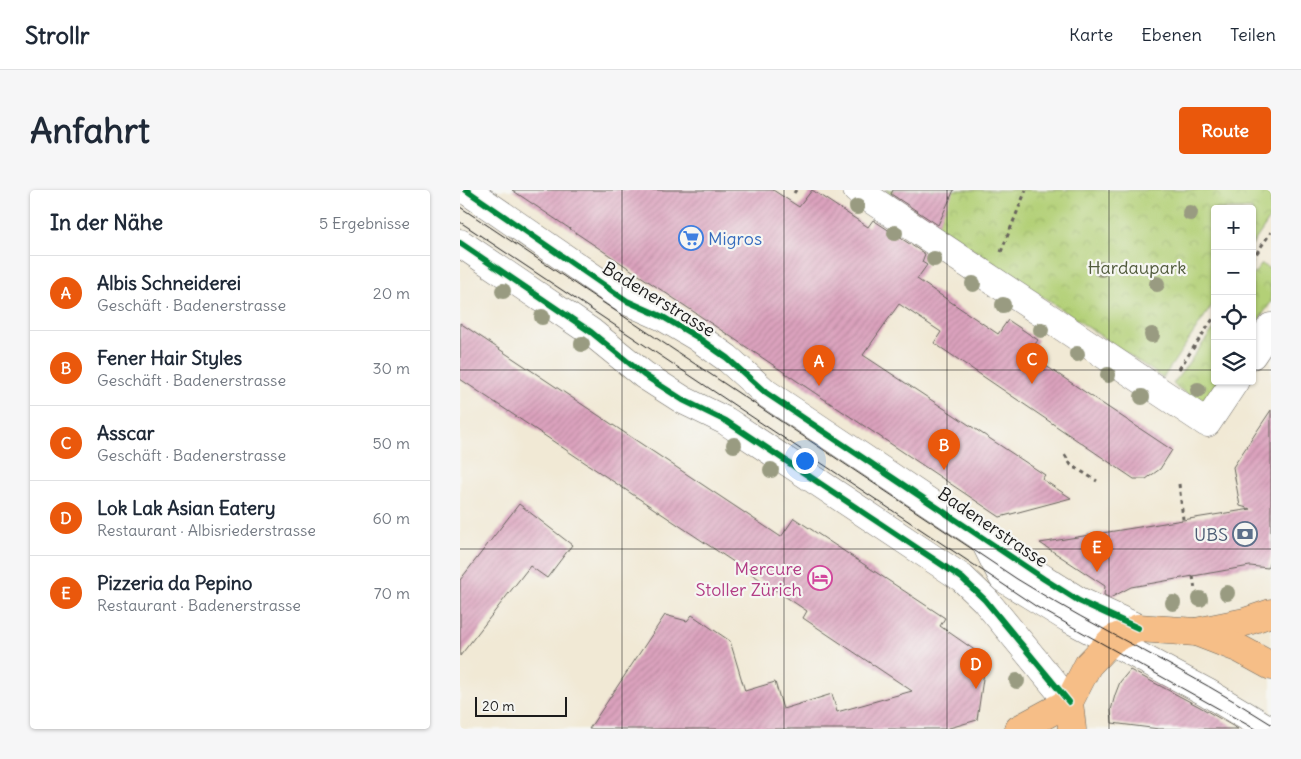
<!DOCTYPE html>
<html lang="de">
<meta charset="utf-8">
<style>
:root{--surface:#fff;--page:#f6f6f7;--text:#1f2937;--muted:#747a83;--line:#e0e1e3;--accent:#ea580c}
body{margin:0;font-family:Delius,sans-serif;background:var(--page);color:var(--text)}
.controls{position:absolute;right:15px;top:15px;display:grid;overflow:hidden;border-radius:5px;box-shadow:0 1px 4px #0004}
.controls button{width:45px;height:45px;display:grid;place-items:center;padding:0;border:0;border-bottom:1px solid var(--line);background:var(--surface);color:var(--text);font:25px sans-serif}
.scale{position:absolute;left:15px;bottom:12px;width:92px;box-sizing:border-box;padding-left:5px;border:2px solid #1c1c1c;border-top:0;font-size:14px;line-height:18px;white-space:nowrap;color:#1c1c1c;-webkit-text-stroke:4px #f6f6f2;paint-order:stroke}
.you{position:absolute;left:344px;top:270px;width:18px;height:18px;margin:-12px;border:4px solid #fff;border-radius:50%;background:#1a73e8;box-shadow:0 0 0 8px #1a73e833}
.badge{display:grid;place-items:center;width:32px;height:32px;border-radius:50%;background:var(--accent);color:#fff;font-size:16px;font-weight:700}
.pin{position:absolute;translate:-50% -41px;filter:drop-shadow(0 1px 2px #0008)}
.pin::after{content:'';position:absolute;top:26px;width:18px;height:15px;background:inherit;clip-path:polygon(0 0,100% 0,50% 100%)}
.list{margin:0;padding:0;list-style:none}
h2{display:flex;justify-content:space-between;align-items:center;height:65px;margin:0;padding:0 20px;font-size:21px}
h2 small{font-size:16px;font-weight:400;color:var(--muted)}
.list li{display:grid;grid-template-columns:32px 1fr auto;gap:15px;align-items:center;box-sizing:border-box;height:75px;padding:0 20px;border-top:1px solid var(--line)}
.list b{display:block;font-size:19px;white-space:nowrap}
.list p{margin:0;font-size:16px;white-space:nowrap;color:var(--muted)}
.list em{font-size:16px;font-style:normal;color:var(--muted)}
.icon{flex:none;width:28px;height:28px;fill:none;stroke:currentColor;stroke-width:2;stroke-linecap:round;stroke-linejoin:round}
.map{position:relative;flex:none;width:811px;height:539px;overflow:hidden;border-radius:5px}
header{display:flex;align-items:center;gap:30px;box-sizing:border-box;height:70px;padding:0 25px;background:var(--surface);border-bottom:1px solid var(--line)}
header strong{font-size:24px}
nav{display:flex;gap:28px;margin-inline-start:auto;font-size:18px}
.intro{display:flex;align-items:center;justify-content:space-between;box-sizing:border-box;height:120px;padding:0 30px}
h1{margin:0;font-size:35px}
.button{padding:12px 22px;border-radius:5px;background:var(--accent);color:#fff;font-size:18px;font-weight:700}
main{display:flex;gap:30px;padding:0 30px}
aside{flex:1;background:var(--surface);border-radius:5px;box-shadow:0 1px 4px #0004}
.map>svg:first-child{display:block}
.park{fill:url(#park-crowns);stroke:#68764a}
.building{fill:url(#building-hatch)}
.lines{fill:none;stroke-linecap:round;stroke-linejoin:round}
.minor-casing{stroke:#67645d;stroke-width:29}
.major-casing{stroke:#67645d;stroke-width:29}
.path{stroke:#67645d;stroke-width:3;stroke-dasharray:4 4;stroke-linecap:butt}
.minor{stroke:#fff;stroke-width:28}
.major{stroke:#f6be87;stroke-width:28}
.tram{stroke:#1c1c1c;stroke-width:1}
.cycleway-casing{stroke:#f6f6f2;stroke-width:9}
.cycleway{stroke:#00873e;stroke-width:6}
.tree{fill:#999b81}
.grid{fill:none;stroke:#1c1c1c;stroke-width:1;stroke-opacity:0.55}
.labels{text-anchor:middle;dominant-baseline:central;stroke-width:4.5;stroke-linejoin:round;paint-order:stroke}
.shop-label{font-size:18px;fill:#366cbe;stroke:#f6f6f2;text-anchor:start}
.park-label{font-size:18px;fill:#515b3c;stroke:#f6f6f2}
.street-label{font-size:18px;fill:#1c1c1c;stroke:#f6f6f2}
.service-label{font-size:18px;fill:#4e5e75;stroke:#f6f6f2;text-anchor:end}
.hotel-label{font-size:18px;fill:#b23c85;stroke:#f6f6f2;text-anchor:end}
</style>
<header>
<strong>Strollr</strong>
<nav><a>Karte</a><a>Ebenen</a><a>Teilen</a></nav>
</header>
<div class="intro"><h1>Anfahrt</h1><a class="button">Route</a></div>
<main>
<aside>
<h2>In der Nähe<small>5 Ergebnisse</small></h2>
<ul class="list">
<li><span class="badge">A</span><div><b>Albis Schneiderei</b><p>Geschäft · Badenerstrasse</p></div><em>20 m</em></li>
<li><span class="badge">B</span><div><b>Fener Hair Styles</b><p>Geschäft · Badenerstrasse</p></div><em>30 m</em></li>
<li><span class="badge">C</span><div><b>Asscar</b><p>Geschäft · Badenerstrasse</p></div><em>50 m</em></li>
<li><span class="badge">D</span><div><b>Lok Lak Asian Eatery</b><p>Restaurant · Albisriederstrasse</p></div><em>60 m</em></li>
<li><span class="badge">E</span><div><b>Pizzeria da Pepino</b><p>Restaurant · Badenerstrasse</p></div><em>70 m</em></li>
</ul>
</aside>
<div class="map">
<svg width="811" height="539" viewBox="0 0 811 539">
<defs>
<pattern id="park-crowns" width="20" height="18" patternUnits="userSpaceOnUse" patternTransform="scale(1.25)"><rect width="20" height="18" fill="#b3d077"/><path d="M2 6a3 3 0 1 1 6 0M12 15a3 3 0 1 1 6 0" fill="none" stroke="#99b266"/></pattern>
<pattern id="building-hatch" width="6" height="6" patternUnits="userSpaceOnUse" patternTransform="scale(1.25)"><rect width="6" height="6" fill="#dba2bd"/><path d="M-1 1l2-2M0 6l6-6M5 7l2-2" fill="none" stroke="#bb8ba2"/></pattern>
</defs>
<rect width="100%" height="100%" fill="#f6f6f2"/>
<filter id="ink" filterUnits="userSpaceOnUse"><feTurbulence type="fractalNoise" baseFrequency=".02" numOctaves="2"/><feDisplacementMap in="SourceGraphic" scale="10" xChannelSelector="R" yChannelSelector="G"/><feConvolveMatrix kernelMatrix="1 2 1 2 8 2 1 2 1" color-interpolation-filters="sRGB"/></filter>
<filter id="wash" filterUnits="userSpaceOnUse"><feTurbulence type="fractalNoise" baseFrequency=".0096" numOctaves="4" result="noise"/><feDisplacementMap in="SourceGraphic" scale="20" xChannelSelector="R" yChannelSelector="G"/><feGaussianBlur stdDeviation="1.12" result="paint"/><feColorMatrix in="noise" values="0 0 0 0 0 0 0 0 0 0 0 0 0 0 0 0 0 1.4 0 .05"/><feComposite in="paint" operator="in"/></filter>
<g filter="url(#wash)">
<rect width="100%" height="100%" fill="#f1e9d5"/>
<g class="park">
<path d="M425 0H811V27L792 55V19H755V111L703 188Z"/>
<path d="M802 74 811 80V112L792 140V86Z"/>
<path d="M755 137V191H758L742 215 713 194Z"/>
</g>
<g id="blocks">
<g class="building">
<path d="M52 0H313L339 17 352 0 408 37 413 30 465 64 462 72 467 75 457 89 538 144 548 130 578 150 568 164 712 260 700 279 686 289H674L474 153 481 142 439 114 403 165 585 285 582 289 611 308 540 327Z"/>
<path d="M433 0H494L478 35 431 4Z"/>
<path d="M0 133 321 347 334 328 485 428 480 436 526 468 517 530 486 539H129L205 425 227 431 232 425 270 451 285 501 315 492 323 519 372 504 377 522 452 501 343 428 347 421 0 189Z"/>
<path d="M811 220V364L808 378 790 376 671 397 650 408 644 405 645 396 580 353 791 319 780 316 773 277Z"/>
<path d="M59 314 112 355 87 388 70 376 0 466V390Z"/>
<path d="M670 480 740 517 778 539H699L652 533 651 520 655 505 660 492Z"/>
</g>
</g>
</g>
<g filter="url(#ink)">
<use href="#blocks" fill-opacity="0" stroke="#67645d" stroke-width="1"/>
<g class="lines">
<defs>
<g id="minor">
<path d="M6 0 167 111 203 127 237 147 267 168 306 203 584 389 619 411 678 438"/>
<path d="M397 0 747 233 775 191"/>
<path d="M0 53 131 142 184 185 223 210 266 231 502 388 525 410 609 512"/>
<path d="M792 165 811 137"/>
<path d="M525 352 543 388 608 428 748 503 808 539"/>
</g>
<g id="major">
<path d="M736 442 785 432 811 423"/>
<path d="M559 539 609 512"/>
<path d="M612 539 609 512 628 475 653 449 678 438 736 442 780 459 811 476"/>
</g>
</defs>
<use href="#minor" class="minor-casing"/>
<use href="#major" class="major-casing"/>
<g class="path">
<path d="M334 3 336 0"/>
<path d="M541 62 566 0"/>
<path d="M792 70 811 42"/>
<path d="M719 179 755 126"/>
<path d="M605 265 611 275 637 291"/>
<path d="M719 294 723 329"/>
<path d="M733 386 735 400"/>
</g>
<use href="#minor" class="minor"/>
<use href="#major" class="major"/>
<g class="tram">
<path d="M0 17 557 389C640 441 729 481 811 534"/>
<path d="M0 32 577 417 795 539"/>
</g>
<defs>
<g id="cycleway">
<path d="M6 0 167 111 203 127 237 147 267 168 306 203 584 389 619 411 678 438"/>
<path d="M0 53 131 142 184 185 223 210 266 231 502 388 525 410 609 512"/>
</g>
</defs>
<use href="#cycleway" class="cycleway-casing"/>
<use href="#cycleway" class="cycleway"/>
</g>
<g class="tree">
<circle cx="397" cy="17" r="8"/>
<circle cx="730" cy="23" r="8"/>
<circle cx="435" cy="43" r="8"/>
<circle cx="474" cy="69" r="8"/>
<circle cx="641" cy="79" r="8"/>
<circle cx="513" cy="94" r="8"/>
<circle cx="697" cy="94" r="8"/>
<circle cx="43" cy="101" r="8"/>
<circle cx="543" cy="115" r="8"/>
<circle cx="82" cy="127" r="8"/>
<circle cx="581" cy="140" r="8"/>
<circle cx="692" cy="145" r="8"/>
<circle cx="122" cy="154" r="8"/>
<circle cx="617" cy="164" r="8"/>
<circle cx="648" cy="185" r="8"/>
<circle cx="738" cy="200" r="8"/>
<circle cx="682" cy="207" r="8"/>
<circle cx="274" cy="255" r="8"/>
<circle cx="311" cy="280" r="8"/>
<circle cx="767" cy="403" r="8"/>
<circle cx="740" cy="409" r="8"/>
<circle cx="713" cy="413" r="8"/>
<circle cx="557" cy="491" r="8"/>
</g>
</g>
<path class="grid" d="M162 0V539M324 0V539M487 0V539M649 0V539M0 180H755M792 180H811M0 359H811"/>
<defs>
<symbol id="supermarket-ring" viewBox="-11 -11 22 22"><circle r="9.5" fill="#f6f6f2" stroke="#3f7fe0" stroke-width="1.5"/><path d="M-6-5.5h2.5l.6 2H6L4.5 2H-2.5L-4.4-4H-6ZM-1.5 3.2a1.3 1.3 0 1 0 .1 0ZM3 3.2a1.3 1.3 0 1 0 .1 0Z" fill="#3f7fe0"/></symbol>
<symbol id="bank-ring" viewBox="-11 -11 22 22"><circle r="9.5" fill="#f6f6f2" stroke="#5c6f8a" stroke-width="1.5"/><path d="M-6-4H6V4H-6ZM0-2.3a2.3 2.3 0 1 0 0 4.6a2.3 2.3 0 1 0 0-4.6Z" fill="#5c6f8a"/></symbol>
<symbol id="hotel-ring" viewBox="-11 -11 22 22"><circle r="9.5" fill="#f6f6f2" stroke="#d1479c" stroke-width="1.5"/><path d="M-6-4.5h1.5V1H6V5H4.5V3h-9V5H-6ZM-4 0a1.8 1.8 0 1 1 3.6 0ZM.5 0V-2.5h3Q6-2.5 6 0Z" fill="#d1479c"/></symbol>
</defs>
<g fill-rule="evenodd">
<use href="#supermarket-ring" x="217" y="34" width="28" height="28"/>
<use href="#bank-ring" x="771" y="330" width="28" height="28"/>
<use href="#hotel-ring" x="346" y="374" width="28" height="28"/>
</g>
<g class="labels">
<g class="shop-label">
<text x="248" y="48">Migros</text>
</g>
<g class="park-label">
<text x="677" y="77">Hardaupark</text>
</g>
<g class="street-label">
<text transform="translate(199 109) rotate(31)">Badenerstrasse</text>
<text transform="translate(533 337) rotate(34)">Badenerstrasse</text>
</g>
<g class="service-label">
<text x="768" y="344">UBS</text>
</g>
<g class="hotel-label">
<text x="342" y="378">Mercure<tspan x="342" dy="21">Stoller Zürich</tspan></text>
</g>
</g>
</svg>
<div class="controls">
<button>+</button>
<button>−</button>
<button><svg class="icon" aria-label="locate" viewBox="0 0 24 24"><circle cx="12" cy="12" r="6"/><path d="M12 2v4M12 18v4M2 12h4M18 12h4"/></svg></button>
<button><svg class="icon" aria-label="layers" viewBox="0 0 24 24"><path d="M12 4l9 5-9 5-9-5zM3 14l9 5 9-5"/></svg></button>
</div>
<div class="scale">20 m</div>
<div class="you"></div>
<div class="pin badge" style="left:359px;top:196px">A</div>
<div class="pin badge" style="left:484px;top:280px">B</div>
<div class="pin badge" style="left:572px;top:194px">C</div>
<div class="pin badge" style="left:516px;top:499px">D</div>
<div class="pin badge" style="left:637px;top:382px">E</div>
</div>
</main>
